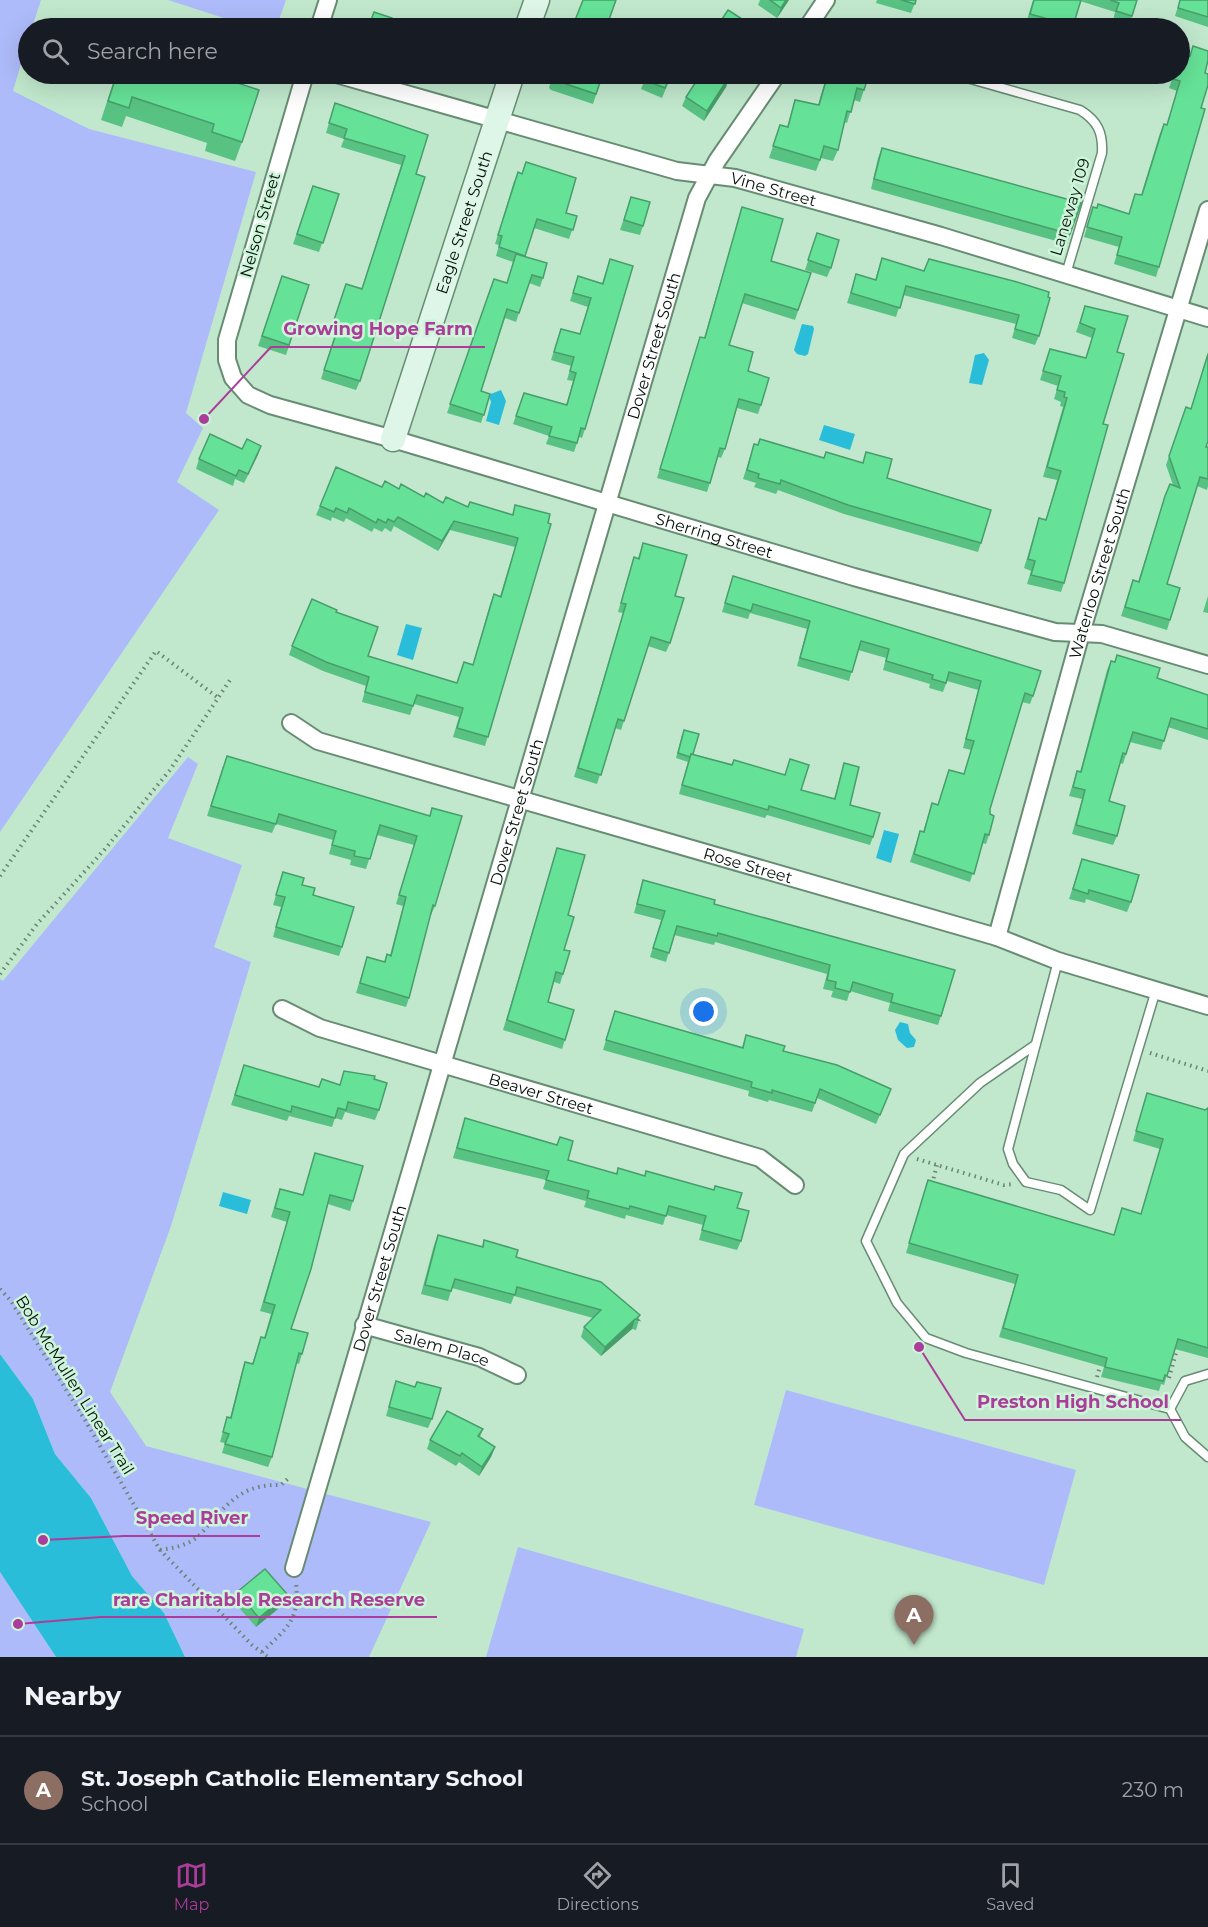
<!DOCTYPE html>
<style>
:root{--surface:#171b24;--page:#242831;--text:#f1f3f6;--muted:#9ea1a6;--line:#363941;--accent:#ac3c99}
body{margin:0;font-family:Montserrat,sans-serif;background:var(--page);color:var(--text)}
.you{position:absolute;left:704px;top:1012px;width:21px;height:21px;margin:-15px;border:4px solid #fff;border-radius:50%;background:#1a73e8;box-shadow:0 0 0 9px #1a73e833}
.badge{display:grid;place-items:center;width:39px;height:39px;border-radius:50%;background:var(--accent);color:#fff;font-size:20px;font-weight:700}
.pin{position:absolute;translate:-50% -50px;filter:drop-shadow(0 2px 3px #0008)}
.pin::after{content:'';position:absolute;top:32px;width:21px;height:18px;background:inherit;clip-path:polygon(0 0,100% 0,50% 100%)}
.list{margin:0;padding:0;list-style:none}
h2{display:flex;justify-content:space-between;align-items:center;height:78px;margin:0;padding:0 24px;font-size:26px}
h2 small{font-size:20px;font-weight:400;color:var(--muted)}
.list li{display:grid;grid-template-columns:39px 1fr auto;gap:18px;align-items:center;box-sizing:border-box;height:108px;padding:0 24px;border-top:2px solid var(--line)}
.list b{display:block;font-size:22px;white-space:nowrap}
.list p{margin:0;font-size:20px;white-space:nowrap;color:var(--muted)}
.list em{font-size:20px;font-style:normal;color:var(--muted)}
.icon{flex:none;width:33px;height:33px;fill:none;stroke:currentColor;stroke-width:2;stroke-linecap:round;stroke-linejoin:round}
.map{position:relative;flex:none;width:1208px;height:1657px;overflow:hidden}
.search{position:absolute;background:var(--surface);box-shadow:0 6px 24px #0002;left:18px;right:18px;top:18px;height:66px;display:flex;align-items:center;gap:15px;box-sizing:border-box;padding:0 21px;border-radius:33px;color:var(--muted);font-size:22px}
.sheet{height:186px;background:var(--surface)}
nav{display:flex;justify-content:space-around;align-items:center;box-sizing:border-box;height:84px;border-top:2px solid var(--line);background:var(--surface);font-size:16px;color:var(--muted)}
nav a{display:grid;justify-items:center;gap:3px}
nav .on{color:var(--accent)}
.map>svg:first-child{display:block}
.green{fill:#aebbfa}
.water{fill:#29bdda}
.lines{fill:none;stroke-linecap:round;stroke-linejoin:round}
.lane-casing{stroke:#678c73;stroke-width:11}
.street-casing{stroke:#678c73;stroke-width:20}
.secondary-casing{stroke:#678c73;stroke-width:27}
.path{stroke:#698472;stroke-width:4;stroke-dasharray:1.5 4.5;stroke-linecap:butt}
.lane{stroke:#fff;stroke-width:8}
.street{stroke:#fff;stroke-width:16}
.secondary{stroke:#def6e7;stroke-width:24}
.wall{fill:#58c283}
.shaded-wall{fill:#479e6a}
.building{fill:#66e298;stroke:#479e6a;stroke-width:1.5}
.labels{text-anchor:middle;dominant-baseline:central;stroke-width:5;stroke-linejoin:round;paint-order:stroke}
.street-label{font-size:16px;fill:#041109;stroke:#cef5da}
.leader{fill:none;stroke:#ac3c99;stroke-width:2}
.callout-dot{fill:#ac3c99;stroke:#cef5da;stroke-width:2}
.callout-label{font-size:18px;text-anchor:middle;font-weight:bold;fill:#ac3c99;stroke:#cef5da;stroke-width:5;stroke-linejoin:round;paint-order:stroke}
</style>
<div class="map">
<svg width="1208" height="1657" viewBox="0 0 1208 1657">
<rect width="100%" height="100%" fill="#c1e8cd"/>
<g class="green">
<path d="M0 0H41L32 28H28V40L13 91 89 129 256 172 186 413 203 428 177 482 219 510 0 832Z"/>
<path d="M168 0H286L276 28H255Z"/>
<path d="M188 757 198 764 168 838 242 865 214 947 251 962 171 1226 110 1392 146 1446 431 1522 369 1657H185L164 1613 132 1576 91 1498 55 1454 33 1399 0 1354V979L3 981Z"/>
<path d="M786 1390 1076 1470 1044 1585 754 1505Z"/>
<path d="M518 1547 804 1629 796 1657H486Z"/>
<path d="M0 1572 56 1657H0Z"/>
</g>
<g class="water">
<path d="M802 324 813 326 814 329 808 354 805 356 797 354 794 350Z"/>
<path d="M984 353 989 360 982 385 969 383 975 355Z"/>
<path d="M501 390 506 401 499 425 486 421 491 402 488 395Z"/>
<path d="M824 425 855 434 850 450 819 440Z"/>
<path d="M406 624 422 628 413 660 397 655Z"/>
<path d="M884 830 899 834 891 863 876 858Z"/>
<path d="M900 1022 908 1024 910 1033 916 1040 914 1047 907 1048 898 1040 895 1030Z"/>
<path d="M223 1192 251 1200 247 1214 219 1206Z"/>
<path d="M0 1354 33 1399 55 1454 91 1498 132 1576 164 1613 185 1657H56L0 1572Z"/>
</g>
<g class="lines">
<defs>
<g id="lane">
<path d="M953 74 1080 110C1098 121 1103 133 1102 153L1066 274"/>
<path d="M1058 961 1008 1149 1013 1164 1026 1182 1061 1190 1090 1210 1156 990"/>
<path d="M1035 1045 980 1083 904 1154 866 1241 897 1303 926 1338 966 1353 1170 1409 1185 1437 1208 1457"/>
<path d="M1170 1409 1185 1381 1208 1374"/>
</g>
<g id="street">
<path d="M319 28 328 0"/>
<path d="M807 28 826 0"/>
<path id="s1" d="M305 74 227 340V360L233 378 248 395 270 405 393 439 854 577 1055 632 1102 634 1208 665"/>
<path id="s2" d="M336 74 677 171 735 178 941 236 1208 318"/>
<path id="s3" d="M291 723 318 741 997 937 1058 961 1208 1006"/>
<path id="s4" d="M997 937 1081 633 1208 210"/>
<path id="s5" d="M282 1009 320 1028 760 1158 795 1185"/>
<path id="s6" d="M364 1325 479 1357 517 1375"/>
<path id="s7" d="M294 1568 697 198 717 161 777 74"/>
</g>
<g id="secondary">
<path d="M527 28 537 0"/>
<path id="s8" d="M393 439 512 74"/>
</g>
</defs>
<use href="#lane" class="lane-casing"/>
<use href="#street" class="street-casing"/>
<use href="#secondary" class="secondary-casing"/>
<g class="path">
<path d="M0 876 156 651 217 697"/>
<path d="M0 974 37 924 105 849 170 770 230 680"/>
<path d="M1150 1053 1208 1071"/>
<path d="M917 1159 1004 1185 1014 1184"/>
<path d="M932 1184 937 1165"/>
<path d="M0 1289 11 1301 85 1420 160 1550 252 1645 268 1657"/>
<path d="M1097 1377 1100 1366"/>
<path d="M1169 1378 1177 1349"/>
<path d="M160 1550C173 1548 185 1546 196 1538 202 1534 207 1526 212 1521 233 1497 248 1484 281 1485L290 1477"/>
<path d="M262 1652C287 1628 300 1620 296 1583"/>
</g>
<use href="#lane" class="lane"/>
<use href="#street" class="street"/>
<use href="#secondary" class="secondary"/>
</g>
<g class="wall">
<path d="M760 0H789L777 18 758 5Z"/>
<path d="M877 0H916L911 13 876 3Z"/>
<path d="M1033 0H1137L1129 26 1113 21 1115 12 1080 1 1072 28H1046L1026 23Z"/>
<path d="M1180 0H1208V27L1175 16Z"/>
<path d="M1193 46 1205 73 1201 108 1159 267 1156 277 1114 264 1119 247 1084 237 1093 207 1129 214 1135 194 1141 195 1160 133 1164 124 1167 125 1177 91 1169 88 1174 74H1179L1190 56Z"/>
<path d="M116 74H210L242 142 235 161 205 151 207 143 126 116 122 127 101 120Z"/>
<path d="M553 74H603L593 104 551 90 549 88Z"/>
<path d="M647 74H672L662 98 641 89Z"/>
<path d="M701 74H730L728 77H729L726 87 704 121 682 106 686 97Z"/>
<path d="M827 74H869L860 102 854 100 847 123 844 122 838 150 833 161 821 158 816 171 769 158 780 125 787 127 795 100 818 105Z"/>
<path d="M335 103 428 135 416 174 360 381 356 390 321 379 335 334 330 333 346 284 362 288 401 165 341 147 344 139 326 133Z"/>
<path d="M882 148 1081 203 1067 244 871 189 878 158Z"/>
<path d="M526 162 566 213 577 216 569 239 534 228 524 256 543 278 540 287 529 283 516 322 505 318 481 391 490 394 481 423 447 413 494 279 507 283 513 262 496 256 499 245 495 244 514 181 522 174Z"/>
<path d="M313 186 339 194 319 252 293 244Z"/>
<path d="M631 197 643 226 640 235 620 230Z"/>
<path d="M742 207 771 261 811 273 795 320 742 303 729 345 748 371 761 405 758 414 737 408 725 449 721 458 718 457 707 492 657 478 697 346 700 337 704 338Z"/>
<path d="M814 243 831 268 827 277 805 270Z"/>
<path d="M882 258 924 271 1017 282 1039 336 1035 345 1012 338 1016 324 903 295 896 317 847 303 856 274 875 280Z"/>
<path d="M610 259 585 429 582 438 579 437 574 452 546 444 549 436 513 424 524 393 566 405 573 381 567 380 571 366 551 360 558 338 561 329 580 334 588 307 570 301 578 276 602 283Z"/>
<path d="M282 276 309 285 286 355 258 346Z"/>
<path d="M1085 306 1117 352 1103 424 1064 583 1061 592 1027 584 1031 571 1024 568 1039 518 1046 520 1057 480 1043 477 1063 407 1060 406 1061 402 1054 399 1058 386 1040 380 1050 349 1086 358 1092 338 1076 332Z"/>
<path d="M1208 352V441L1206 447H1208V486L1207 490 1197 486 1167 584 1170 620 1167 630 1121 616 1133 580 1138 582 1165 496 1173 485 1166 465 1186 407 1191 409Z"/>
<path d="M754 444 824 458 863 462 866 452 887 478 981 543 978 552 844 514 778 490 776 494 754 487 756 483 743 479Z"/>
<path d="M261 446 244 483 235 479 233 486 196 469 199 459Z"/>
<path d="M382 487 399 489 443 503 512 515 515 505 550 514 485 746 453 737 459 717 414 704 410 715 362 702 366 686 323 671 289 655 292 646 336 612 368 656 457 683 464 662 473 664 490 604 494 594 500 596 515 547 450 530 438 551 394 526 391 532 385 528 382 532 374 528 372 532 346 518 344 522 332 517 331 521 316 515 320 506Z"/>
<path d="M643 543 675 596 670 643 666 652 648 646 621 730 615 728 597 784 574 777 623 613 618 612 631 566 634 557 638 558Z"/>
<path d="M733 576 1033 696 1030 704 1022 702 990 809 989 835 986 844 982 843 970 882 910 862 920 831 923 832 932 803 938 804 949 770 964 774 971 750 963 748 978 690 947 681 943 692 929 688 930 684 883 670 886 658 858 650 849 681 797 666 807 629 750 613 748 619 722 612Z"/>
<path d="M1208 596V613L1203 612Z"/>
<path d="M1111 661 1157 678 1208 695V740L1168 727 1161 750 1130 742 1123 764 1120 763 1109 801 1117 836 1113 845 1072 834 1082 799 1069 796 1077 771 1080 772 1107 670Z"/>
<path d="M682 735 693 754 732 764 785 775 790 759 801 790 834 799 844 763 850 805 873 837 870 845 767 815 765 818 679 794 688 762 676 758Z"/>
<path d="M223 766 430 816 432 808 435 906 431 915H430L409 998 406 1007 356 993 367 957 384 962 387 954 390 955 403 906 396 904 414 845 377 835 366 869 350 865 351 860 329 854 333 840 276 824 272 833 207 816Z"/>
<path d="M557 848 568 915 564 950 563 974 560 984 554 982 548 1002 565 1040 562 1049 503 1030Z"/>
<path d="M1082 859 1131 902 1127 912 1086 899 1085 903 1069 899Z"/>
<path d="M283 872 302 885 342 947 339 956 273 937 281 907 273 905Z"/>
<path d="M643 880 714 904 941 1016 938 1025 888 1011 890 1003 850 991 847 1001 831 997 833 991 823 989 827 974 715 942 714 945 674 935 666 962 650 957 661 920 634 913Z"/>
<path d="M615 1011 742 1047 746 1035 887 1099 876 1124 817 1098 812 1112 769 1100 768 1102 748 1096 749 1091 603 1050Z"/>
<path d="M244 1065 319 1087 322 1079 340 1085 344 1071 374 1079 379 1110 375 1120 345 1112 342 1120 335 1118 332 1127 289 1116 287 1121 231 1105Z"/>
<path d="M1147 1093 1205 1110 1208 1108V1358L1175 1349 1164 1385 1161 1384 1159 1391 1101 1377 1104 1367 999 1337 1015 1284 906 1253 928 1180 1114 1235 1122 1208 1141 1214 1160 1149 1133 1141Z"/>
<path d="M465 1118 568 1160 616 1174 618 1168 737 1208 741 1241 737 1250 699 1240 703 1225 666 1215 663 1225 626 1215 625 1219 584 1207 586 1201 543 1189 546 1180 453 1158Z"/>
<path d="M315 1153 353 1201 350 1211 328 1204 291 1329 302 1354 299 1364 296 1363 272 1457 268 1467 222 1453 225 1443 220 1442 227 1417 230 1418 242 1371 245 1362 252 1364 261 1337 264 1338 271 1314 260 1311 287 1222 271 1217 277 1198 280 1189 303 1195Z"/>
<path d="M438 1235 482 1247 484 1240 516 1257 640 1315 638 1319 639 1320 636 1330 632 1329 601 1356 581 1337 584 1327 593 1318 514 1296 511 1304 452 1288 448 1301 421 1294 434 1245Z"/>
<path d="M396 1381 432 1419 428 1428 386 1416Z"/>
<path d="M483 1429 480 1437 495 1447 491 1457 479 1476 459 1462 456 1466 427 1449 430 1440Z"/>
<path d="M237 1592 287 1594 284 1604 256 1627 234 1602Z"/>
</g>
<g class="shaded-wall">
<path d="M786 0H789L777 18 781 8Z"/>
<path d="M729 77 726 87 704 121 707 111Z"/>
<path d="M261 446 258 455 244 483 248 474Z"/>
<path d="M454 521 450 530 438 551 442 541Z"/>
<path d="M635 1319 632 1329 601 1356 605 1347Z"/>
<path d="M495 1447 491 1457 479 1476 482 1467Z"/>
<path d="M287 1594 284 1604 256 1627 259 1618Z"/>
</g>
<g class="building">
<path d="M583 0H616L606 28H572Z"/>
<path d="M770 0H786L781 8Z"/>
<path d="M901 0H916L915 4Z"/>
<path d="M1034 0H1081L1073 26 1030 14Z"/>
<path d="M1110 0H1137L1132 16 1116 11 1119 3Z"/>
<path d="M1180 0H1208V17L1178 8Z"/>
<path d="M728 10 756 28H716Z"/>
<path d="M374 12 392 18 388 28H368Z"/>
<path d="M440 24 456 28H439Z"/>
<path d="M1193 46 1208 51V60L1205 73 1208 74V85L1201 108 1205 109 1159 267 1117 255 1122 237 1087 227 1093 207 1097 208 1098 204 1129 214 1135 194 1142 195 1164 124 1167 125 1180 81 1173 79 1174 74H1179V56L1180 53 1190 56Z"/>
<path d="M117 74H210L259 90 242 142 212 132 214 124 132 97 129 108 108 101Z"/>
<path d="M554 74H603L596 94 554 80 552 78Z"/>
<path d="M647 74H671L665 88 645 80Z"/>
<path d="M701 74H728L726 75 729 77 707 111 686 97Z"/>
<path d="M828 74H869L864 90 857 88 851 112 847 111 838 150 824 146 820 160 773 146 780 125 788 127 795 100 819 105Z"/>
<path d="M335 103 428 135 416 174 425 177 360 381 324 370 339 325 333 323 346 284 362 289 405 156 344 138 347 129 329 123Z"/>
<path d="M882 148 1081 203 1070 234 874 179Z"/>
<path d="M526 162 576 178 566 213 577 216 573 230 537 219 525 256 499 247 502 236 498 235 518 172 522 174Z"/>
<path d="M313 186 339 194 323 243 297 234Z"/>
<path d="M631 197 650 202 643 226 624 220Z"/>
<path d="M742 207 783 219 771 261 811 273 798 310 745 294 729 345 753 352 748 371 769 378 761 405 739 399 725 449 720 448 710 483 660 469 700 337 705 338Z"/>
<path d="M817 233 839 240 831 268 808 260Z"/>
<path d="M516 254 547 263 543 278 532 275 519 313 507 309 481 391 490 394 484 415 450 404 494 279 507 283Z"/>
<path d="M882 258 924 271 929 259 1017 282 1049 292 1048 297 1050 298 1039 336 1015 329 1019 315 906 286 900 308 851 293 856 274 876 280Z"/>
<path d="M610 259 633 266 585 429 581 428 577 443 549 436 552 427 516 416 524 393 567 405 576 373 570 371 574 357 554 352 561 329 580 334 591 298 573 293 578 276 603 284Z"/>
<path d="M282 276 309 285 289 345 262 336Z"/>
<path d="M1085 306 1128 316 1117 352 1124 354 1103 424 1108 425 1064 583 1031 575 1035 561 1028 559 1039 518 1046 520 1061 471 1047 467 1067 398 1064 397 1065 392 1057 390 1061 376 1043 371 1050 349 1086 358 1095 329 1080 323Z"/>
<path d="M1208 354V441L1206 447H1208V479L1200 477 1167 584 1180 588 1170 620 1125 607 1133 580 1139 582 1165 496 1170 484 1180 488 1169 456 1186 407 1191 409Z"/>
<path d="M210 434 242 449 247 439 261 446 248 474 239 470 236 476 199 459Z"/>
<path d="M760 439 824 458 826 452 863 463 866 452 892 459 887 478 991 510 981 543 848 505 781 480 780 484 758 478 759 474 747 470 754 444 758 445Z"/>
<path d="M336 467 382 487 385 481 399 489 401 484 424 497 426 493 443 503 446 497 468 507 470 502 513 515 515 505 550 514 548 523 551 524 488 737 457 728 463 708 417 695 413 706 365 692 369 677 326 662 292 646 312 599 337 610 336 612 378 627 368 656 457 683 464 662 473 665 494 594 501 597 518 538 454 521 442 541 398 517 394 522 388 519 386 523 378 519 376 523 349 508 347 513 336 508 334 512 320 506Z"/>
<path d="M643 543 687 555 675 596 684 598 670 643 651 637 624 721 618 719 601 775 578 768 626 604 621 603 634 557 639 559Z"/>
<path d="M733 576 1041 671 1033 696 1025 693 990 809V814L994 816 989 835 985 834 974 874 914 854 920 831 924 832 932 803 938 805 949 770 964 774 974 741 966 739 981 681 949 672 946 683 932 679 933 675 886 661 889 649 861 641 852 672 800 658 810 621 753 604 751 611 725 603Z"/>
<path d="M1117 655 1160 668 1157 678 1208 695V729L1171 718 1164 741 1133 732 1126 754 1123 753 1109 801 1125 806 1117 836 1076 825 1085 790 1073 787 1077 771 1081 772 1111 661 1115 662Z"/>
<path d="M684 730 699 734 693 754H691L690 757 678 753Z"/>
<path d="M691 754 732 765 734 760 785 775 790 759 809 765 801 790 835 799 844 763 859 767 850 805 880 813 873 837 769 806 768 810 682 785Z"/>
<path d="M227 756 430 816 432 808 462 816 435 906 433 905 409 998 360 983 367 957 385 962 387 954 391 956 406 897 399 895 417 836 380 825 370 859 354 856 355 851 332 845 336 831 279 814 276 824 211 806Z"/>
<path d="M557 848 585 855 568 915 574 917 564 950 570 951 563 974 556 972 548 1002 574 1010 565 1040 507 1020Z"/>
<path d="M1082 859 1139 875 1131 902 1089 890 1088 894 1073 889Z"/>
<path d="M283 872 304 878 302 885 315 888 313 895 354 907 342 947 276 927 285 897 276 895Z"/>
<path d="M643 880 715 900 714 904 955 970 941 1016 891 1002 893 994 853 982 850 992 835 988 836 982 827 980 830 965 718 933 717 936 677 926 669 953 653 948 665 911 637 904Z"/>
<path d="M615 1011 743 1048 746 1035 785 1046 783 1051 837 1065 891 1089 880 1115 820 1089 815 1103 772 1090V1093L751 1087 752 1082 606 1040Z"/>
<path d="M244 1065 319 1087 322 1079 340 1085 344 1071 375 1076 374 1079 387 1083 379 1110 348 1102 346 1110 338 1108 335 1118 292 1106 291 1112 235 1095Z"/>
<path d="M1147 1093 1205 1110 1208 1108V1348L1178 1339 1167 1376 1165 1375 1163 1381 1105 1367 1107 1358 1003 1328 1018 1275 909 1243 928 1180 1114 1235 1122 1208 1141 1214 1163 1139 1136 1131Z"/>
<path d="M465 1118 557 1145 560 1137 573 1141 568 1160 617 1174 618 1168 645 1176 646 1171 714 1190 715 1186 742 1193 737 1208 749 1211 741 1241 702 1230 706 1216 669 1206 666 1216 630 1206 629 1209 587 1198 589 1191 546 1180 549 1171 457 1148Z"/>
<path d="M315 1153 363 1166 353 1201 330 1195 311 1269 291 1329 308 1333 302 1354 299 1353 272 1457 225 1444 229 1434 223 1432 227 1417 231 1418 245 1362 253 1364 261 1337 265 1338 275 1305 264 1302 290 1212 275 1208 280 1189 303 1195Z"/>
<path d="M438 1235 483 1247 484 1240 518 1250 516 1257 601 1282 640 1315 637 1318 639 1320 635 1319 605 1347 584 1327 601 1310 517 1287 515 1295 455 1279 451 1291 425 1285Z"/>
<path d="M396 1381 415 1387 417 1382 441 1388 432 1419 389 1407Z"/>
<path d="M447 1411 483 1429 478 1436 495 1447 482 1467 462 1453 460 1456 430 1440Z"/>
<path d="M265 1569 287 1594 259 1618 237 1592Z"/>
</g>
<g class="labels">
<g class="street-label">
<text stroke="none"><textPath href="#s2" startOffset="453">Vine Street</textPath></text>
<text transform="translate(1070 207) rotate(-73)">Laneway 109</text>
<text stroke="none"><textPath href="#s8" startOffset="228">Eagle Street South</textPath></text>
<text transform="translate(260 225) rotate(-74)">Nelson Street</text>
<text stroke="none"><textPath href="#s7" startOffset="1274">Dover Street South</textPath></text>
<text stroke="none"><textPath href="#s1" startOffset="826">Sherring Street</textPath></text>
<text stroke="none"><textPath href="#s4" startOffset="378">Waterloo Street South</textPath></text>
<text stroke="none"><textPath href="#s7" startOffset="788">Dover Street South</textPath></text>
<text stroke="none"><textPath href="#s3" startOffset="480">Rose Street</textPath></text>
<text stroke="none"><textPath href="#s5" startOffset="273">Beaver Street</textPath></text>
<text stroke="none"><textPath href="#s7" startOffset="302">Dover Street South</textPath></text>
<text stroke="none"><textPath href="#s6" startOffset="81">Salem Place</textPath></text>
<text transform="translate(75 1385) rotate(58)">Bob McMullen Linear Trail</text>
</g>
</g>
<path class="leader" d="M204 419L271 347H485M919 1347L965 1420H1181M43 1540L124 1536H260M18 1624L101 1617H437"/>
<g class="callout-dot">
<circle cx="204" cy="419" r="6"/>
<circle cx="919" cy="1347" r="6"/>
<circle cx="43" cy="1540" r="6"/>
<circle cx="18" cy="1624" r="6"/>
</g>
<g class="callout-label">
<text x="378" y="335">Growing Hope Farm</text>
<text x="1073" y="1408">Preston High School</text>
<text x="192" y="1524">Speed River</text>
<text x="269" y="1606">rare Charitable Research Reserve</text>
</g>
</svg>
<div class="you"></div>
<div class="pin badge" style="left:914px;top:1645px;background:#8d6e63">A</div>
<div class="search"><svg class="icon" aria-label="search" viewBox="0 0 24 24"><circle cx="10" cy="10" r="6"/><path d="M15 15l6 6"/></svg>Search here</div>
</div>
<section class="sheet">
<h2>Nearby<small></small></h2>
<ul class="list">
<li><span class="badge" style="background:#8d6e63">A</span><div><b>St. Joseph Catholic Elementary School</b><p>School</p></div><em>230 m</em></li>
</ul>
</section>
<nav>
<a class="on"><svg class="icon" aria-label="map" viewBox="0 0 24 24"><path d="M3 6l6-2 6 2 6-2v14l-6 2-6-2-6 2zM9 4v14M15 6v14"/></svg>Map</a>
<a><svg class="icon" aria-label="directions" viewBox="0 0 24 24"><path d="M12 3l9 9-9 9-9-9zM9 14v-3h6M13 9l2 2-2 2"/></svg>Directions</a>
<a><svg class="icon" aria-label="saved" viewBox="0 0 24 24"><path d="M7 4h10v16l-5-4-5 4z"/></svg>Saved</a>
</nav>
